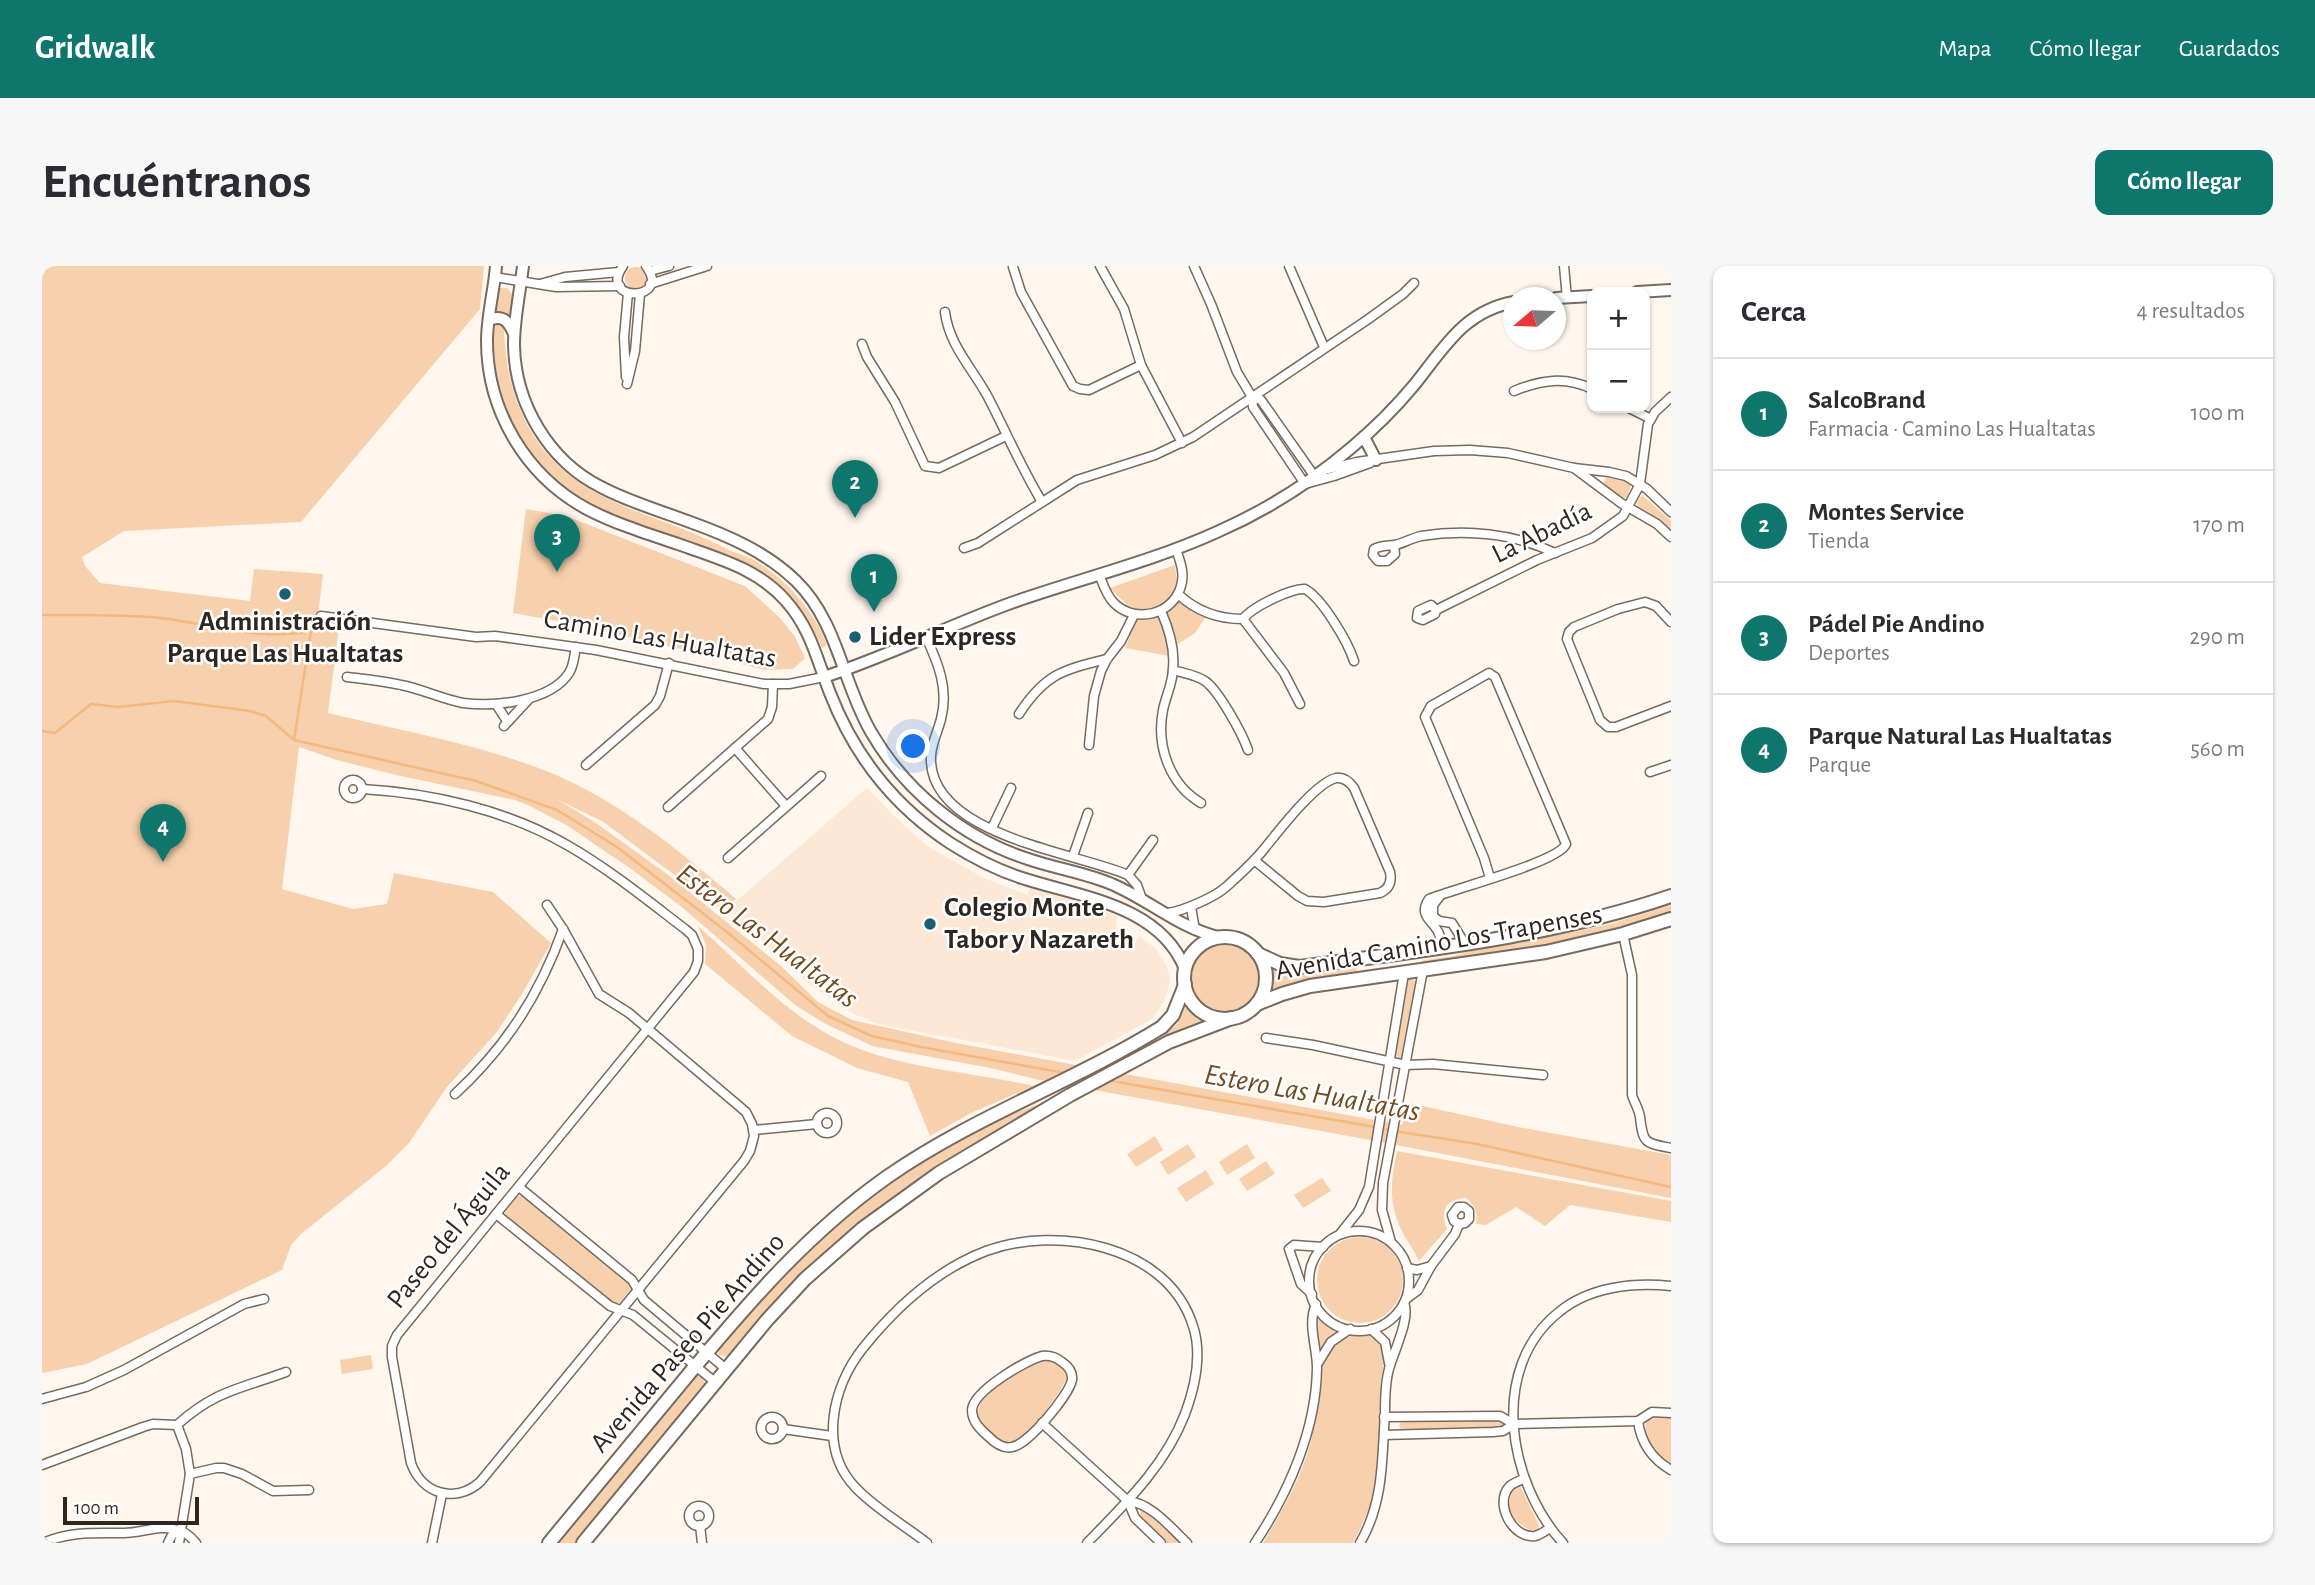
<!DOCTYPE html>
<html lang="es">
<meta charset="utf-8">
<style>
:root{--surface:#fff;--page:#f7f7f7;--text:#2b2b33;--muted:#7c7c81;--line:#e1e1e2;--accent:#0f766e}
body{margin:0;font-family:"Alegreya Sans",sans-serif;background:var(--page);color:var(--text)}
.controls{position:absolute;right:21px;top:21px;display:grid;overflow:hidden;border-radius:14px;box-shadow:0 2px 5px #0004}
.controls button{width:63px;height:63px;display:grid;place-items:center;padding:0;border:0;border-bottom:2px solid var(--line);background:var(--surface);color:var(--text);font:35px sans-serif}
.compass{position:absolute;left:1461px;top:21px;width:63px;height:63px;border-radius:50%;background:var(--surface);box-shadow:0 2px 5px #0004;rotate:251deg}
.scale{position:absolute;left:21px;bottom:18px;width:136px;box-sizing:border-box;padding-left:7px;border:4px solid #2d2722;border-top:0;font-size:19px;line-height:24px;white-space:nowrap;color:#2d2722;-webkit-text-stroke:5px #fff;paint-order:stroke}
.you{position:absolute;left:872px;top:481px;width:24px;height:24px;margin:-18px;border:5px solid #fff;border-radius:50%;background:#1a73e8;box-shadow:0 0 0 10px #1a73e833}
.badge{display:grid;place-items:center;width:46px;height:46px;border-radius:50%;background:var(--accent);color:#fff;font-size:23px;font-weight:700}
.pin{position:absolute;translate:-50% -58px;filter:drop-shadow(0 2px 4px #0008)}
.pin::after{content:'';position:absolute;top:37px;width:24px;height:21px;background:inherit;clip-path:polygon(0 0,100% 0,50% 100%)}
.list{margin:0;padding:0;list-style:none}
h2{display:flex;justify-content:space-between;align-items:center;height:91px;margin:0;padding:0 28px;font-size:30px}
h2 small{font-size:23px;font-weight:400;color:var(--muted)}
.list li{display:grid;grid-template-columns:46px 1fr auto;gap:21px;align-items:center;box-sizing:border-box;height:112px;padding:0 28px;border-top:2px solid var(--line)}
.list b{display:block;font-size:26px;white-space:nowrap}
.list p{margin:0;font-size:23px;white-space:nowrap;color:var(--muted)}
.list em{font-size:23px;font-style:normal;color:var(--muted)}
.map{position:relative;flex:none;width:1629px;height:1277px;overflow:hidden;border-radius:14px}
header{display:flex;align-items:center;gap:42px;box-sizing:border-box;height:98px;padding:0 35px;background:var(--accent);color:#fff}
header strong{font-size:33px}
nav{display:flex;gap:38px;margin-inline-start:auto;font-size:24px}
.intro{display:flex;align-items:center;justify-content:space-between;box-sizing:border-box;height:168px;padding:0 42px}
h1{margin:0;font-size:49px}
.button{padding:18px 32px;border-radius:14px;background:var(--accent);color:#fff;font-size:24px;font-weight:700}
main{display:flex;gap:42px;padding:0 42px}
aside{flex:1;background:var(--surface);border-radius:14px;box-shadow:0 2px 5px #0004}
.map>svg:first-child{display:block}
.built{fill:#fde8d5}
.green{fill:#f7d1ad}
.lines{fill:none;stroke-linecap:round;stroke-linejoin:round}
.stream{stroke:#f4ba7f;stroke-width:2.5}
.minor-casing{stroke:#776a5e;stroke-width:11}
.tertiary-casing{stroke:#776a5e;stroke-width:14}
.secondary-casing{stroke:#776a5e;stroke-width:16}
.minor{stroke:#fff;stroke-width:8}
.tertiary{stroke:#fff;stroke-width:10}
.secondary{stroke:#fff;stroke-width:12}
.poi-dot{fill:#196170;stroke:#fff;stroke-width:2.5}
.labels{text-anchor:middle;dominant-baseline:central;stroke-width:5;stroke-linejoin:round;paint-order:stroke}
.street-label{font-size:28px;fill:#2d2722;stroke:#fff}
.poi-label{font-size:28px;font-weight:bold;fill:#2d2722;stroke:#fff;text-anchor:start}
.water-label{font-size:30px;font-style:italic;fill:#714a1f;stroke:#fff}
</style>
<header>
<strong>Gridwalk</strong>
<nav><a>Mapa</a><a>Cómo llegar</a><a>Guardados</a></nav>
</header>
<div class="intro"><h1>Encuéntranos</h1><a class="button">Cómo llegar</a></div>
<main>
<div class="map">
<svg width="1629" height="1277" viewBox="0 0 1629 1277">
<rect width="100%" height="100%" fill="#fff6ed"/>
<path class="built" d="M825 522 850 548 885 580 940 611 985 629 988 622 1036 636 1075 650 1074 672 1093 676 1097 670 1114 683 1125 701 1128 713 1126 724 1121 737 1110 753 1033 795 836 758 812 748 767 718 685 643Z"/>
<g class="green">
<path d="M0 0H442L438 43 259 256 82 265 40 291 43 300 58 317 208 335 212 303 281 308 275 357 297 361 286 447C355 464 432 477 499 503 571 530 636 583 694 633L681 645 560 555 516 534 554 557 625 608 739 700 776 736 810 754 914 777 1360 859 1367 837 1476 861 1629 889V932L1328 874 997 814 948 802 830 780 782 757 753 739 641 642 589 603 526 560 488 540 473 534 354 509 295 494 257 481 240 623 311 643 345 638 352 607 451 626 509 677 480 728 455 766 405 821 367 877 344 900 259 968 249 979 240 1004 45 1098 0 1107Z"/>
<circle cx="594" cy="12" r="11"/>
<path d="M458 22H465L471 29 468 54 451 49 454 27Z"/>
<path d="M449 56 462 58C463 134 491 196 562 231 602 251 646 262 685 283 693 287 702 289 710 293 744 313 771 343 785 379L780 382C760 335 723 299 673 284 662 280 649 279 637 275 547 247 468 207 452 105 449 89 450 72 449 56Z"/>
<path d="M1570 210 1589 219 1585 231 1582 232 1564 222 1562 216 1564 212Z"/>
<path d="M1600 229 1629 255V264L1614 251 1596 240 1595 237Z"/>
<path d="M484 243 524 250 703 320 739 353 753 371 763 392 751 403 724 404 543 360 471 347Z"/>
<path d="M1133 299 1135 317 1130 328 1150 346 1163 352 1153 367 1127 384 1128 390 1083 382 1093 358V343L1085 339 1068 322Z"/>
<path d="M1629 639V646C1546 675 1460 687 1373 699L1382 694 1412 690 1430 684 1528 667 1572 657Z"/>
<path d="M656 660C704 702 747 753 808 779 859 802 935 807 992 820L929 847 888 870 866 816 815 802 750 770 663 698 664 679Z"/>
<circle cx="1183" cy="711" r="37"/>
<path d="M1315 699V705L1260 714 1228 724 1229 702C1254 715 1288 704 1315 699Z"/>
<path d="M1369 713 1374 716 1359 793 1353 789 1366 714Z"/>
<path d="M1145 738 1151 745 1165 754 1119 772 1135 758Z"/>
<path d="M996 838 942 876 875 916 836 943 809 966 688 1091 677 1089 676 1084 679 1077 742 1006 807 947 864 905 937 861Z"/>
<path d="M1113 870 1121 884 1094 901 1085 888Z"/>
<path d="M1146 878 1154 891 1126 909 1118 896Z"/>
<path d="M1205 878 1213 892 1185 909 1177 896Z"/>
<path d="M1355 885 1629 935V956L1528 939 1503 960 1474 941 1444 959 1434 958C1436 946 1433 940 1424 932 1404 933 1397 945 1405 963L1377 995C1373 986 1368 979 1363 971 1346 941 1348 917 1355 885Z"/>
<path d="M1224 895 1233 908 1205 925 1197 913Z"/>
<path d="M1164 904 1172 918 1144 936 1135 922Z"/>
<path d="M1280 912 1289 925 1261 942 1252 929Z"/>
<path d="M475 930H482L587 1016 589 1023 578 1037 571 1039 463 950V944Z"/>
<circle cx="1318" cy="1014" r="43"/>
<path d="M1276 1052 1296 1066 1278 1083H1276Z"/>
<path d="M1313 1069C1324 1069 1336 1068 1341 1080 1345 1089 1341 1103 1339 1112 1335 1150 1340 1189 1332 1227 1328 1244 1319 1261 1311 1277H1221C1240 1245 1260 1211 1269 1175 1273 1157 1276 1139 1279 1122 1280 1111 1279 1100 1284 1090 1290 1078 1301 1071 1313 1069Z"/>
<path d="M329 1089 331 1103 300 1108 298 1094Z"/>
<path d="M1004 1094C1014 1097 1022 1101 1026 1111 1017 1127 989 1170 973 1176 969 1177 965 1177 961 1177 954 1171 941 1163 937 1155 924 1131 987 1100 1004 1094Z"/>
<path d="M656 1110 661 1112 663 1118 662 1123 535 1277H515L647 1115Z"/>
<path d="M1617 1149 1629 1152V1199C1615 1189 1601 1174 1604 1156Z"/>
<path d="M1459 1154 1461 1158 1458 1163H1359L1357 1160 1359 1156Z"/>
<path d="M1478 1220 1497 1259 1496 1264 1489 1265 1468 1251 1466 1245 1469 1223Z"/>
<path d="M1099 1245H1103L1138 1277H1125L1097 1252Z"/>
</g>
<g class="lines">
<g class="stream">
<path d="M0 349C39 349 80 348 119 352 169 358 219 376 269 365L252 474"/>
<path d="M0 465 13 467 49 438 76 441 132 435 208 445 224 450 252 474 434 515 515 544 575 581 685 666 786 750 830 770 879 781 1023 807"/>
<path d="M1064 814 1333 861"/>
<path d="M1340 863 1435 878 1629 921"/>
</g>
<defs>
<g id="minor">
<path d="M581 0C555 37 631 36 604 0"/>
<path d="M1058 0 1082 43 1099 99 1140 177"/>
<path d="M1152 0 1169 38 1195 106 1210 131 1211 141 1263 218 1292 210 1328 197"/>
<path d="M1247 0 1282 81"/>
<path d="M1522 0 1525 32"/>
<path d="M971 1 979 26 1031 120 1038 123 1047 124 1099 99"/>
<path d="M608 5 627 0"/>
<path d="M453 11 514 21 578 20"/>
<path d="M498 18 523 11 577 6"/>
<path d="M608 18 665 0"/>
<path d="M903 46C907 80 932 104 947 133 965 168 980 203 1000 236"/>
<path d="M820 78 825 91 853 136 883 200 897 202 964 170"/>
<path d="M584 111 582 71 586 27"/>
<path d="M585 118 593 85 598 28"/>
<path d="M1472 125C1499 114 1523 110 1550 123"/>
<path d="M1210 131 1219 134 1273 211"/>
<path d="M1587 142 1609 153"/>
<path d="M1532 202 1579 237 1615 258 1629 271"/>
<path d="M1286 203 1315 196 1392 185 1428 184 1466 187 1532 202 1567 206 1584 210 1605 223 1629 246"/>
<path d="M1352 279 1353 288 1345 295H1336L1331 289 1332 283C1340 279 1345 280 1353 279 1359 278 1370 272 1379 270 1423 263 1472 267 1513 287"/>
<path d="M922 282 936 277 1035 214 1113 189 1151 171 1325 54 1361 28 1372 17"/>
<path d="M1057 308C1061 318 1064 329 1072 337 1093 358 1131 349 1139 320 1143 307 1138 295 1134 283"/>
<path d="M1136 328C1155 346 1176 353 1201 353 1210 341 1249 322 1263 323 1280 332 1306 376 1312 395"/>
<path d="M1394 344 1389 339 1376 345 1375 352 1381 354 1393 348 1394 344 1495 294 1550 272 1581 250 1598 218 1606 158 1613 146 1629 131"/>
<path d="M1119 345C1127 363 1133 382 1131 402 1131 417 1124 429 1121 444 1114 479 1127 518 1159 537"/>
<path d="M279 350 434 371 453 370 554 384 722 418H747L782 411"/>
<path d="M1201 353 1242 407 1258 438"/>
<path d="M1629 356 1614 340 1603 336 1576 343 1532 361 1527 366 1525 373 1558 454 1566 461H1574L1629 440"/>
<path d="M884 371C896 397 907 423 899 453 896 465 890 476 889 489 884 569 1033 586 1086 609L1095 619 1100 633"/>
<path d="M1131 404C1141 407 1154 409 1163 415 1177 425 1200 467 1206 484"/>
<path d="M305 411C323 413 341 415 359 419 380 423 400 433 421 437 452 441 508 436 527 407 532 399 532 390 534 381"/>
<path d="M454 438 465 455"/>
<path d="M977 448C1003 408 1020 404 1065 393"/>
<path d="M462 460 487 433"/>
<path d="M1047 479 1052 430 1059 405 1065 393 1079 375 1092 349"/>
<path d="M693 482 744 540"/>
<path d="M544 499 613 439 618 430 627 397"/>
<path d="M1608 506 1629 499"/>
<circle cx="311" cy="523" r="9"/>
<path d="M320 523C390 527 465 544 525 579 567 603 605 634 643 663L650 669 656 683V695L652 706 355 1069 350 1080V1091L369 1197C380 1228 413 1238 438 1216L702 895 708 885 712 870 710 858 704 846 587 747 557 728 521 663 505 639"/>
<path d="M626 541 726 453 730 441 731 418"/>
<path d="M950 562 969 522"/>
<path d="M1031 590 1046 547"/>
<path d="M686 592 779 510"/>
<path d="M1086 609 1111 574"/>
<path d="M1398 630 1391 639V650L1397 655 1410 657 1423 678"/>
<path d="M1149 641 1153 664"/>
<path d="M1126 647C1141 645 1173 631 1184 621 1197 609 1211 597 1222 583 1236 566 1273 517 1294 512 1302 511 1307 515 1312 522L1348 606C1350 616 1347 623 1338 627L1282 636 1265 635 1256 630 1212 594"/>
<path d="M1581 668 1590 709V829C1592 836 1597 843 1598 851 1601 878 1603 877 1629 882"/>
<path d="M1398 681C1403 656 1372 655 1387 633 1411 623 1517 596 1524 578L1453 411 1447 407 1389 440 1383 451 1442 592 1448 612"/>
<path d="M1224 772 1271 779 1364 799 1391 798 1501 809"/>
<path d="M413 828C464 781 498 728 521 663"/>
<circle cx="785" cy="857" r="10"/>
<path d="M712 864 775 858"/>
<path d="M477 921 590 1014 602 1034 684 1103"/>
<path d="M454 948 568 1040 591 1049 673 1116"/>
<circle cx="1317" cy="1015" r="50"/>
<path d="M1298 968 1317 944 1327 921 1362 707"/>
<path d="M1349 976 1340 944 1341 917 1381 704"/>
<path d="M1365 1002 1375 1004 1389 1000"/>
<path d="M1270 1028 1259 1018 1247 983 1252 979 1281 981"/>
<path d="M1364 1033 1376 1024 1389 1000 1413 968 1417 958 1423 957 1427 953V945L1422 941H1416L1410 949 1412 955 1417 958"/>
<path d="M1329 1063 1343 1076 1347 1097"/>
<path d="M1000 1090C1008 1089 1014 1091 1020 1096 1026 1100 1031 1106 1030 1114 1027 1129 986 1179 970 1181 961 1183 953 1177 947 1171 939 1164 930 1156 930 1144 931 1125 983 1095 1000 1090Z"/>
<path d="M1276 1097 1289 1076 1308 1063"/>
<path d="M0 1133 44 1121 82 1104 202 1038 222 1033"/>
<path d="M1342 1151 1458 1150 1472 1158"/>
<circle cx="730" cy="1162" r="11"/>
<path d="M1596 1155C1599 1178 1610 1193 1629 1204"/>
<path d="M1000 1157 1086 1235 1093 1252 1119 1277"/>
<path d="M1472 1158 1596 1155 1610 1146 1629 1147"/>
<path d="M135 1159 144 1183 148 1208 137 1277"/>
<path d="M741 1163 790 1170"/>
<path d="M1342 1169 1451 1166 1461 1165 1472 1158"/>
<path d="M0 1199 101 1161 111 1158 135 1159C174 1124 198 1123 244 1106"/>
<path d="M148 1208 174 1202H182L200 1208 231 1225 267 1224"/>
<path d="M1482 1213C1477 1215 1470 1217 1467 1221 1452 1238 1471 1273 1493 1270 1498 1269 1503 1265 1508 1262"/>
<path d="M1086 1235C1109 1237 1129 1262 1145 1277"/>
<circle cx="657" cy="1250" r="10"/>
<path d="M658 1259 660 1277"/>
<path d="M1 1277C28 1265 54 1267 82 1267 101 1267 117 1258 136 1264 144 1266 149 1271 154 1277"/>
<path d="M126 1277 130 1269 137 1264"/>
<path d="M390 1277 400 1228"/>
<path d="M885 1277C862 1259 834 1243 814 1222 776 1183 790 1121 821 1082 854 1041 894 1004 944 985 1015 959 1126 979 1151 1060 1160 1087 1153 1121 1143 1148 1123 1200 1083 1238 1045 1277"/>
<path d="M1213 1277C1247 1226 1274 1164 1275 1102 1275 1080 1265 1059 1274 1038"/>
<path d="M1318 1277C1342 1236 1340 1192 1343 1146 1343 1132 1343 1117 1347 1103 1351 1087 1369 1052 1362 1037"/>
<path d="M1521 1277C1466 1217 1446 1102 1517 1046 1547 1021 1591 1016 1629 1020"/>
</g>
<g id="tertiary">
<path d="M454 0C452 25 445 50 445 75 445 145 484 210 545 243 574 258 606 268 636 278 677 293 715 302 744 335 769 363 775 394 788 427 812 489 852 540 908 577 930 591 955 604 980 612 1038 631 1118 639 1143 703"/>
<path d="M481 0C478 26 472 53 472 79 473 138 507 195 559 221 587 236 619 245 648 256 687 270 724 286 754 315 796 356 800 416 829 466 863 525 921 572 986 593 1015 603 1045 607 1072 619 1108 635 1138 662 1176 671"/>
<path d="M1595 26 1629 24"/>
<path d="M1514 32 1550 30"/>
<path d="M447 54C461 48 467 56 472 68"/>
<path d="M1322 171 1334 194"/>
<path d="M782 411C846 390 906 360 969 337 1037 313 1109 296 1175 266 1223 245 1269 216 1309 182 1332 163 1354 141 1373 118 1402 82 1422 45 1472 36"/>
</g>
<g id="secondary">
<circle cx="1183" cy="712" r="41"/>
<path d="M1216 688 1238 698 1257 701C1382 684 1509 671 1629 630"/>
<path d="M1215 738 1240 728 1268 720 1504 686 1581 668 1629 653"/>
<path d="M507 1277C554 1221 600 1165 646 1109 708 1035 766 967 845 911 931 851 1031 816 1120 761L1131 749 1143 719"/>
<path d="M541 1277 725 1054 763 1013 821 962 897 907 1028 829 1127 776 1190 752"/>
</g>
</defs>
<use href="#minor" class="minor-casing"/>
<use href="#tertiary" class="tertiary-casing"/>
<use href="#secondary" class="secondary-casing"/>
<use href="#minor" class="minor"/>
<use href="#tertiary" class="tertiary"/>
<use href="#secondary" class="secondary"/>
</g>
<g class="poi-dot">
<circle cx="243" cy="328" r="7"/>
<circle cx="813" cy="371" r="7"/>
<circle cx="888" cy="658" r="7"/>
</g>
<g class="labels">
<g class="street-label">
<text transform="translate(1500 267) rotate(-26)">La Abadía</text>
<text transform="translate(618 373) rotate(10)">Camino Las Hualtatas</text>
<text transform="translate(1397 677) rotate(-10)">Avenida Camino Los Trapenses</text>
<text transform="translate(407 970) rotate(-51)">Paseo del Águila</text>
<text transform="translate(646 1077) rotate(-49)">Avenida Paseo Pie Andino</text>
</g>
<g class="poi-label">
<text x="243" y="356" text-anchor="middle">Administración<tspan x="243" dy="32">Parque Las Hualtatas</tspan></text>
<text x="827" y="371">Lider Express</text>
<text x="902" y="642">Colegio Monte<tspan x="902" dy="32">Tabor y Nazareth</tspan></text>
</g>
<g class="water-label">
<text transform="translate(725 670) rotate(37)">Estero Las Hualtatas</text>
<text transform="translate(1270 827) rotate(10)">Estero Las Hualtatas</text>
</g>
</g>
</svg>
<div class="controls">
<button>+</button>
<button>−</button>
</div>
<svg class="compass" viewBox="-18 -18 36 36"><path d="M0-13l5 13h-10z" fill="#e53935"/><path d="M0 13l5-13h-10z" fill="#7c7c81"/></svg>
<div class="scale">100 m</div>
<div class="you"></div>
<div class="pin badge" style="left:832px;top:346px">1</div>
<div class="pin badge" style="left:813px;top:252px">2</div>
<div class="pin badge" style="left:515px;top:306px">3</div>
<div class="pin badge" style="left:121px;top:596px">4</div>
</div>
<aside>
<h2>Cerca<small>4 resultados</small></h2>
<ul class="list">
<li><span class="badge">1</span><div><b>SalcoBrand</b><p>Farmacia · Camino Las Hualtatas</p></div><em>100 m</em></li>
<li><span class="badge">2</span><div><b>Montes Service</b><p>Tienda</p></div><em>170 m</em></li>
<li><span class="badge">3</span><div><b>Pádel Pie Andino</b><p>Deportes</p></div><em>290 m</em></li>
<li><span class="badge">4</span><div><b>Parque Natural Las Hualtatas</b><p>Parque</p></div><em>560 m</em></li>
</ul>
</aside>
</main>
